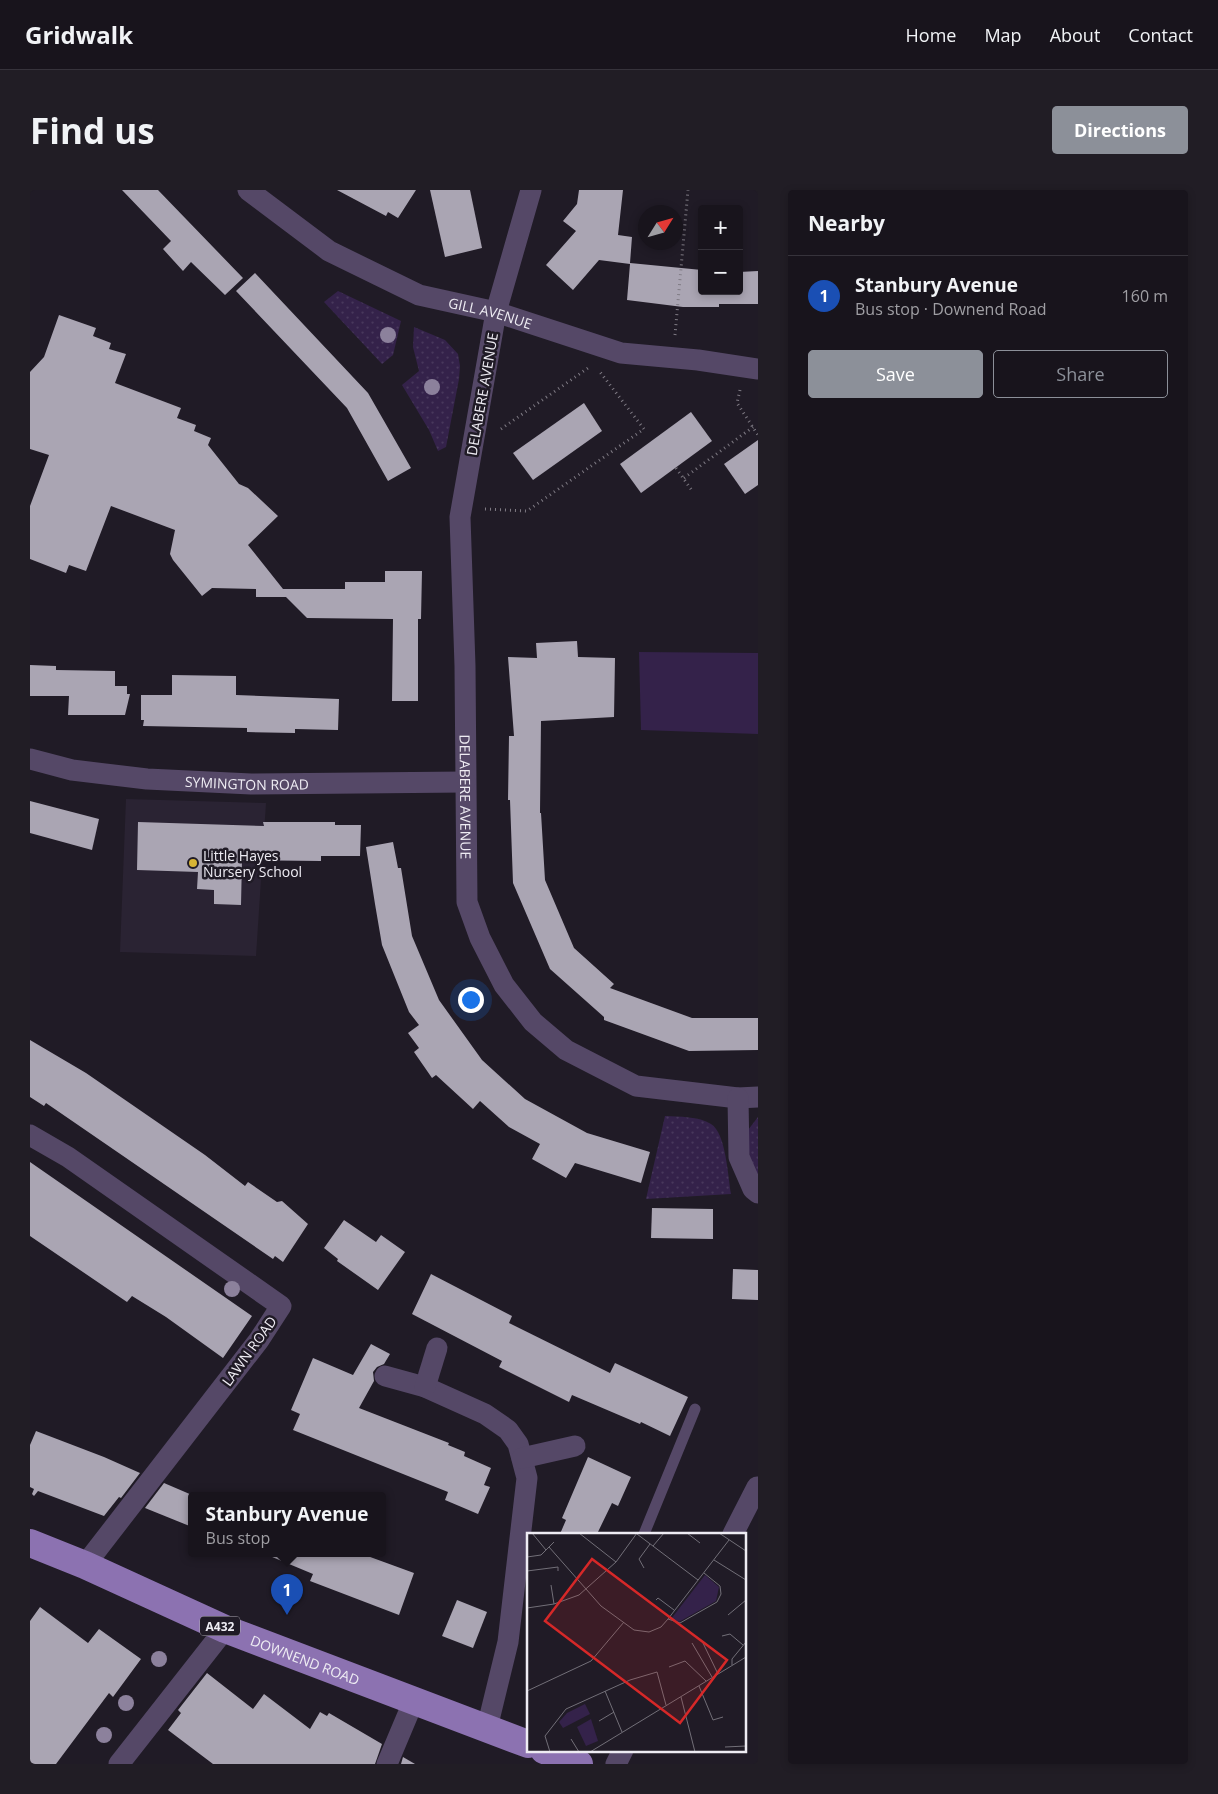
<!DOCTYPE html>
<meta charset="utf-8">
<style>
:root{--surface:#18141c;--page:#211d25;--text:#f1f3f6;--muted:#9f9ea3;--line:#36333b;--accent:#8c9099}
body{margin:0;font-family:"Open Sans",sans-serif;background:var(--page);color:var(--text)}
.controls{position:absolute;right:15px;top:15px;display:grid;overflow:hidden;border-radius:5px;box-shadow:0 2px 8px #0003}
.controls button{width:45px;height:45px;display:grid;place-items:center;padding:0;border:0;border-bottom:1px solid var(--line);background:var(--surface);color:var(--text);font:25px sans-serif}
.compass{position:absolute;left:608px;top:15px;width:45px;height:45px;border-radius:50%;background:var(--surface);box-shadow:0 2px 8px #0003;rotate:53deg}
.you{position:absolute;left:440px;top:809px;width:18px;height:18px;margin:-12px;border:4px solid #fff;border-radius:50%;background:#1a73e8;box-shadow:0 0 0 8px #1a73e833}
.badge{display:grid;place-items:center;width:32px;height:32px;border-radius:50%;background:var(--accent);color:#fff;font-size:16px;font-weight:700}
.pin{position:absolute;translate:-50% -41px;filter:drop-shadow(0 1px 2px #0008)}
.pin::after{content:'';position:absolute;top:26px;width:18px;height:15px;background:inherit;clip-path:polygon(0 0,100% 0,50% 100%)}
.popup{position:absolute;left:158px;top:1302px;width:198px;height:65px;box-sizing:border-box;display:grid;place-content:center;border-radius:5px;background:var(--surface);filter:drop-shadow(0 1px 4px #0005);font-size:16px;white-space:nowrap;color:var(--muted)}
.popup b{font-size:19px;color:var(--text)}
.popup::after{content:'';position:absolute;left:50%;top:100%;margin-left:-10px;border:10px solid transparent;border-top-color:var(--surface)}
.list{margin:0;padding:0;list-style:none}
h2{display:flex;justify-content:space-between;align-items:center;height:65px;margin:0;padding:0 20px;font-size:21px}
h2 small{font-size:16px;font-weight:400;color:var(--muted)}
.list li{display:grid;grid-template-columns:32px 1fr auto;gap:15px;align-items:center;box-sizing:border-box;height:80px;padding:0 20px;border-top:1px solid var(--line)}
.list b{display:block;font-size:19px;white-space:nowrap}
.list p{margin:0;font-size:16px;white-space:nowrap;color:var(--muted)}
.list em{font-size:16px;font-style:normal;color:var(--muted)}
.actions{display:flex;gap:10px;padding:15px 20px}
.actions a{flex:1;padding:11px 0;border:1px solid var(--accent);border-radius:5px;text-align:center;font-size:18px;color:var(--accent)}
.actions .main{background:var(--accent);color:#fff}
.map{position:relative;flex:none;width:728px;height:1574px;overflow:hidden;border-radius:5px}
header{display:flex;align-items:center;gap:30px;box-sizing:border-box;height:70px;padding:0 25px;background:var(--surface);border-bottom:1px solid var(--line)}
header strong{font-size:24px}
nav{display:flex;gap:28px;margin-inline-start:auto;font-size:18px}
.intro{display:flex;align-items:center;justify-content:space-between;box-sizing:border-box;height:120px;padding:0 30px}
h1{margin:0;font-size:35px}
.button{padding:12px 22px;border-radius:5px;background:var(--accent);color:#fff;font-size:18px;font-weight:700}
main{display:flex;gap:30px;padding:0 30px}
aside{flex:1;background:var(--surface);border-radius:5px;box-shadow:0 2px 8px #0003}
.map>svg:first-child{display:block}
.built{fill:#2a2333}
.grass{fill:url(#grass-dots)}
.pitch{fill:#34224a}
.building{fill:#aaa5b3}
.lines{fill:none;stroke-linecap:round;stroke-linejoin:round}
.path{stroke:#7f7b84;stroke-width:3;stroke-dasharray:1 4;stroke-linecap:butt}
.lane{stroke:#554867;stroke-width:11}
.street{stroke:#554867;stroke-width:21}
.primary{stroke:#8c72b1;stroke-width:28}
.tree{fill:#8c819c}
.poi-dot{fill:#d7b434;stroke:#201b26;stroke-width:2}
.labels{text-anchor:middle;dominant-baseline:central;stroke-width:5;stroke-linejoin:round;paint-order:stroke}
.shield{fill:#201b26;stroke:#b0adb6;stroke-width:1}
.shield-label{font-size:12px;font-weight:bold;fill:#eeecf3}
.street-label{font-size:14px;fill:#eeecf3;stroke:#201b26}
.poi-label{font-size:14px;fill:#eeecf3;stroke:#201b26;text-anchor:start}
.inset-road{fill:none;stroke:#726f78;stroke-width:1}
.view{fill:#d62828;fill-opacity:0.15;stroke:#d62828;stroke-width:2.5}
.inset-edge{fill:none;stroke:#eeecf3;stroke-width:2.5}
</style>
<header>
<strong>Gridwalk</strong>
<nav><a>Home</a><a>Map</a><a>About</a><a>Contact</a></nav>
</header>
<div class="intro"><h1>Find us</h1><a class="button">Directions</a></div>
<main>
<div class="map">
<svg width="728" height="1574" viewBox="0 0 728 1574">
<defs>
<pattern id="grass-dots" width="8" height="8" patternUnits="userSpaceOnUse" patternTransform="scale(1.25)"><rect width="8" height="8" fill="#34224a"/><path d="M2 2h.1M6 6h.1" fill="none" stroke="#48385c" stroke-width="1.8" stroke-linecap="round"/></pattern>
</defs>
<rect width="100%" height="100%" fill="#201b26"/>
<path class="built" d="M96 609 236 613 226 766 90 762Z"/>
<g class="grass">
<path d="M308 101 371 131 363 165 352 174 294 112Z"/>
<path d="M384 137 415 150 428 164 430 176 429 189 416 257 408 261 399 240 372 195 389 181 383 157Z"/>
<path d="M635 926C649 927 669 926 681 934 696 943 698 987 701 1004L616 1009Z"/>
<path d="M728 927V989L720 980 718 940Z"/>
</g>
<path class="pitch" d="M609 462 728 463V544L611 540Z"/>
<g class="building">
<path d="M92 0H128L213 88 195 105 161 72 153 81 133 59 141 51Z"/>
<path d="M307 0H386L368 28 358 22 356 26Z"/>
<path d="M400 0H440L452 58 415 67Z"/>
<path d="M549 0H593L588 45 602 47 600 73 672 80V101H709V82L728 81V114H689V117H653L597 110 600 74 569 70 543 100 516 75 546 41 533 31 547 14Z"/>
<path d="M225 83 338 203 381 278 358 291 317 218 206 101Z"/>
<path d="M29 125 66 138 63 146 81 153 79 159 96 164 85 193 151 218 147 228 166 235 164 241 181 248 178 255 209 294 218 298 248 326 218 355 253 399H315V392H355V381H392L391 429H388V511H362L363 429 277 428 256 407H226V399L182 398 172 406 143 370 140 364 145 340 81 316 56 381 39 375 36 383 0 369V316L19 265 0 259V182L14 167Z"/>
<path d="M554 213 572 241 503 290 483 263Z"/>
<path d="M661 222 682 251 611 303 590 274Z"/>
<path d="M728 250V295L715 304 694 274Z"/>
<path d="M547 451 548 467 585 468 584 527 511 531 510 623H511L515 690 544 758 584 794 580 798 662 828H728V860L659 861 574 830V827L520 779 483 693 480 610H478L479 546H484L478 467 507 468 506 453Z"/>
<path d="M0 475 26 476V480L85 481V496H97V504H100L95 525H38L39 506H0Z"/>
<path d="M142 485 206 486V505L309 509 308 540 265 539V543L217 542V538L113 536 114 530H111V505H142Z"/>
<path d="M0 611 69 629 62 660 0 643Z"/>
<path d="M108 632 234 636 233 632H305V635H331L330 666H291V671L212 670 211 715 184 714V700L167 699 168 682 107 680Z"/>
<path d="M363 652 368 678H371L382 746 409 810 452 870 495 909 557 943 620 962 611 993 545 973 536 988 502 969 510 954 479 937 450 911 443 919 406 885 402 888 384 862 389 858 378 843 389 835 379 822 352 755 345 714 336 657Z"/>
<path d="M0 850 56 883 175 965 215 996 218 992 247 1012 252 1011 278 1034 253 1072 245 1066 243 1069 16 913 14 916 0 907Z"/>
<path d="M0 972 222 1126 193 1168 136 1127 102 1106 97 1112 0 1046Z"/>
<path d="M622 1018 683 1019V1049L621 1048Z"/>
<path d="M314 1030 346 1052 351 1045 375 1062 348 1100 307 1071 308 1069 294 1058Z"/>
<path d="M703 1079 728 1080V1110L702 1109Z"/>
<path d="M401 1084 482 1126 479 1133 580 1183 585 1173 658 1207 640 1246 611 1232 610 1234 542 1205 539 1212 469 1177 472 1171 382 1124Z"/>
<path d="M341 1154 360 1164 354 1174 347 1177 343 1182 344 1191 329 1218 419 1253 418 1255 435 1262 434 1266 461 1278 454 1295 460 1297 448 1324 415 1310 418 1302 263 1240 270 1224 261 1220 283 1168 323 1185Z"/>
<path d="M6 1241 74 1267 110 1283 91 1308 89 1307 74 1326 8 1301 4 1306 2 1304 4 1299 0 1297V1255Z"/>
<path d="M558 1267 601 1287 588 1316 582 1313 567 1344H530L536 1330 532 1328Z"/>
<path d="M134 1293 162 1305V1337L115 1318Z"/>
<path d="M235 1364H332L384 1383 369 1425 280 1391 283 1384Z"/>
<path d="M427 1410 457 1422 443 1458 412 1446Z"/>
<path d="M10 1417 58 1453 69 1439 111 1469 83 1507 79 1503 26 1574H0V1431Z"/>
<path d="M177 1483 223 1519 234 1504 280 1539 290 1522 297 1526 299 1523 352 1554 345 1574H183L138 1540 151 1523 148 1520Z"/>
<path d="M373 1567 385 1574H371Z"/>
</g>
<g class="lines">
<g class="path">
<path d="M645 145 658 0"/>
<path d="M710 200 707 213 728 245"/>
<path d="M471 239 558 178"/>
<path d="M646 278 663 302"/>
<path d="M654 288 723 237"/>
<path d="M455 319 497 321 614 239 570 182"/>
</g>
<path class="lane" d="M614 1344 665 1219"/>
<g class="street">
<path id="s1" d="M218 0 299 61 389 105 466 122 591 163 668 170 728 179"/>
<path id="s2" d="M501 0 466 122 430 327 435 476 437 712 450 748 474 795 503 832 536 860 606 896 708 908 728 907"/>
<path id="s3" d="M0 569 42 580 117 589 221 594 435 592"/>
<path d="M708 908 709 967 723 999 728 1003"/>
<path d="M0 945 38 967 251 1116 229 1150 55 1375"/>
<path d="M355 1186 395 1197 455 1224 478 1240 488 1254 497 1288 478 1452 457 1538"/>
<path d="M395 1197 407 1158"/>
<path d="M492 1268 545 1256"/>
<path d="M703 1344 727 1297"/>
<path d="M89 1574 195 1439"/>
<path d="M357 1574 384 1510"/>
<path d="M586 1574 593 1560"/>
</g>
<g class="primary">
<path id="s4" d="M0 1353 55 1375 195 1439 498 1554"/>
<path d="M514 1560 549 1574"/>
</g>
</g>
<g class="tree">
<circle cx="358" cy="145" r="8"/>
<circle cx="402" cy="197" r="8"/>
<circle cx="202" cy="1099" r="8"/>
<circle cx="129" cy="1469" r="8"/>
<circle cx="96" cy="1513" r="8"/>
<circle cx="74" cy="1545" r="8"/>
</g>
<circle class="poi-dot" cx="163" cy="673" r="5"/>
<g class="labels">
<rect class="shield" x="170" y="1426.5" width="40" height="19" rx="4"/>
<g class="shield-label">
<text x="190" y="1436">A432</text>
</g>
<g class="street-label">
<text stroke="none"><textPath href="#s1" startOffset="275">GILL AVENUE</textPath></text>
<text transform="translate(452 204) rotate(-80)">DELABERE AVENUE</text>
<text stroke="none"><textPath href="#s3" startOffset="219">SYMINGTON ROAD</textPath></text>
<text stroke="none"><textPath href="#s2" startOffset="615">DELABERE AVENUE</textPath></text>
<text transform="translate(219 1161) rotate(-54)">LAWN ROAD</text>
<text stroke="none"><textPath href="#s4" startOffset="299">DOWNEND ROAD</textPath></text>
</g>
<g class="poi-label">
<text x="173" y="665">Little Hayes<tspan x="173" dy="16">Nursery School</tspan></text>
</g>
</g>
<g transform="translate(497 1343)">
<rect width="219" height="219" fill="#201b26"/>
<path d="M178 42 192 54 189 68 150 90 144 86Z" fill="#34224a"/>
<path d="M64 186 71 208 59 213 50 194Z" fill="#34224a"/>
<path d="M58 171 63 181 36 195 32 189 40 180Z" fill="#34224a"/>
<path class="inset-road" d="M5 0 19 17M52 0 89 29M160 0 173 10M192 0 219 18M110 1 171 47M126 13 137 0M22 14 74 73 107 97 122 99 134 94 141 86 202 7M0 24 14 22 27 9M187 27 219 47M117 35 112 26 123 11M0 38 31 34V38M24 52 27 71M129 67 131 65 147 77M0 75 27 71 52 62 89 29 110 0M201 82 219 67M141 86 153 90 190 69 194 61 193 53 177 40M195 103 203 101 216 112M165 110 185 144M176 110 191 141M205 132V126L219 109M142 134 158 128 179 148M172 153 186 187 196 184M0 158 64 128 97 89M78 158 95 199M154 164 168 219M72 188 87 179M44 206 52 219M198 214 219 213M23 219 18 203 39 176 103 147 130 139 139 172M63 219 219 124"/>
<path class="view" d="M65 26 200 127 153 190 18 88Z"/>
<rect width="219" height="219" class="inset-edge"/>
</g>
</svg>
<div class="controls">
<button>+</button>
<button>−</button>
</div>
<svg class="compass" viewBox="-18 -18 36 36"><path d="M0-13l5 13h-10z" fill="#e53935"/><path d="M0 13l5-13h-10z" fill="#9f9ea3"/></svg>
<div class="you"></div>
<div class="pin badge" style="left:257px;top:1425px;background:#1a4fb4">1</div>
<div class="popup"><b>Stanbury Avenue</b>Bus stop</div>
</div>
<aside>
<h2>Nearby<small></small></h2>
<ul class="list">
<li><span class="badge" style="background:#1a4fb4">1</span><div><b>Stanbury Avenue</b><p>Bus stop · Downend Road</p></div><em>160 m</em></li>
</ul>
<div class="actions"><a class="main">Save</a><a>Share</a></div>
</aside>
</main>
